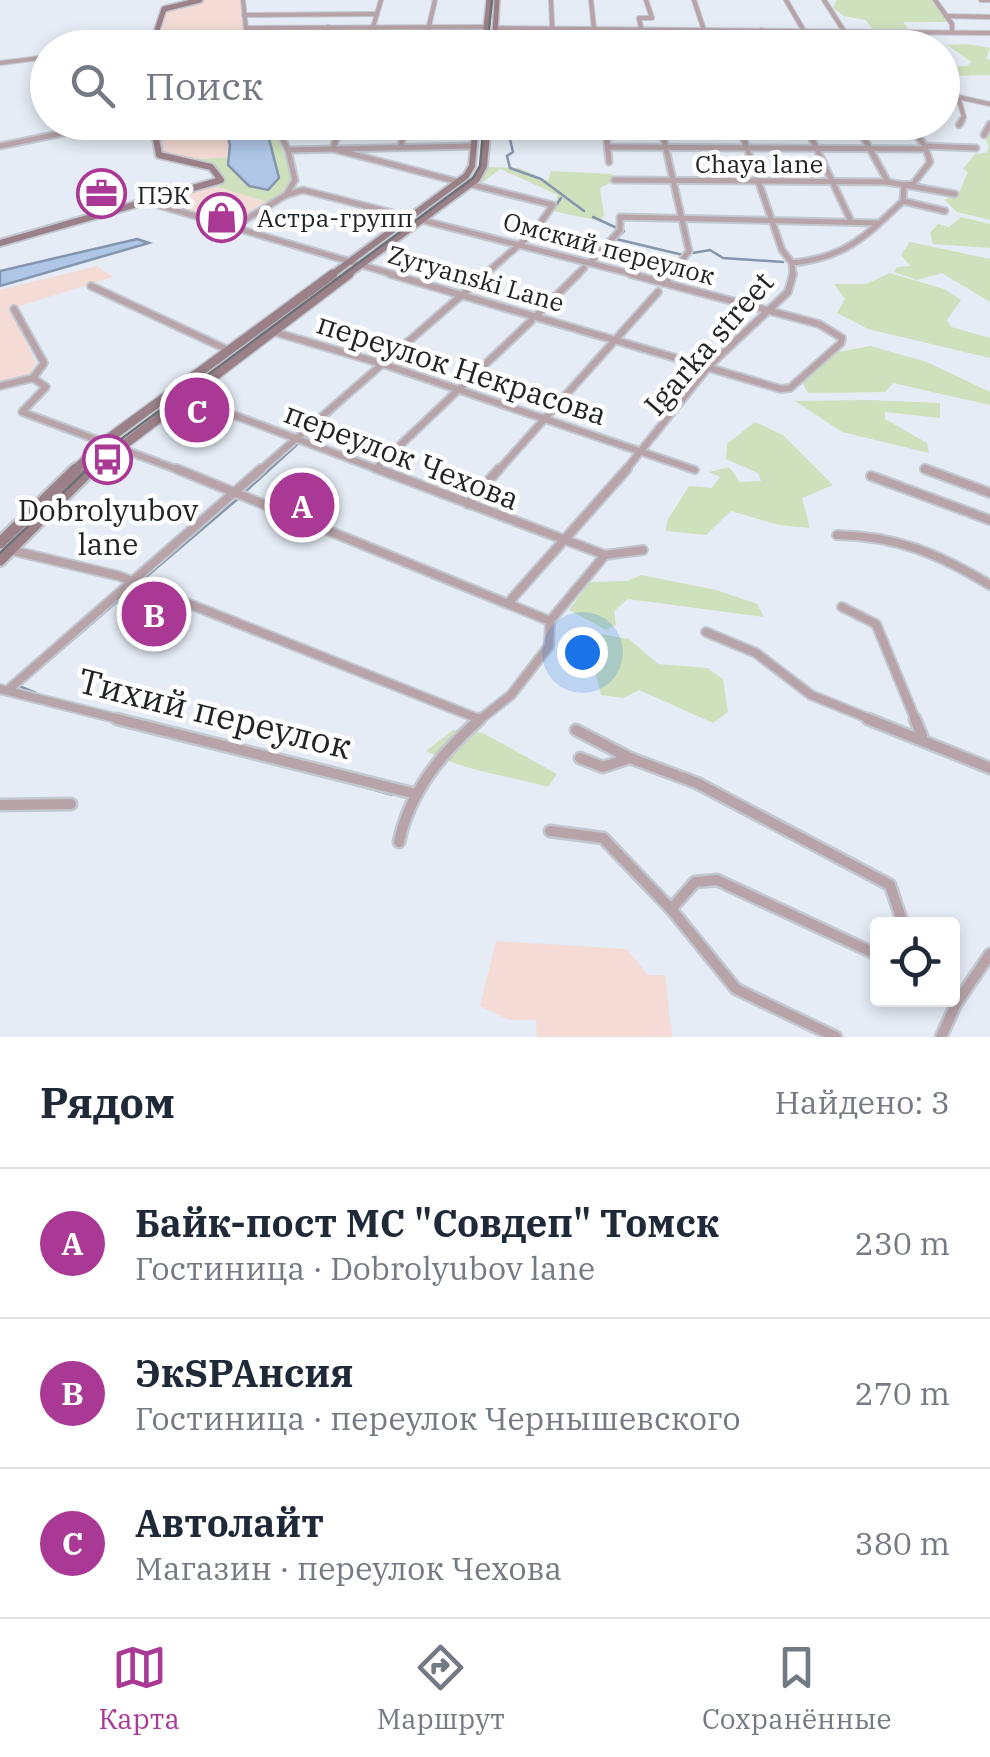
<!DOCTYPE html>
<html lang="ru">
<meta charset="utf-8">
<style>
:root{--surface:#fff;--page:#f6f6f7;--text:#1f2937;--muted:#747a83;--line:#e0e1e3;--accent:#a93995}
body{margin:0;font-family:"IBM Plex Serif",serif;background:var(--page);color:var(--text)}
.controls{position:absolute;right:30px;bottom:30px;display:grid;overflow:hidden;border-radius:10px;box-shadow:0 5px 15px #0003}
.controls button{width:90px;height:90px;display:grid;place-items:center;padding:0;border:0;border-bottom:2px solid var(--line);background:var(--surface);color:var(--text);font:50px sans-serif}
.you{position:absolute;left:582px;top:652px;width:35px;height:35px;margin:-25px;border:8px solid #fff;border-radius:50%;background:#1a73e8;box-shadow:0 0 0 15px #1a73e833}
.badge{display:grid;place-items:center;width:65px;height:65px;border-radius:50%;background:var(--accent);color:#fff;font-size:32px;font-weight:700}
.pin{position:absolute;translate:-50% -50%;border:5px solid #fff;box-shadow:0 2px 10px #0006}
.list{margin:0;padding:0;list-style:none}
h2{display:flex;justify-content:space-between;align-items:center;height:130px;margin:0;padding:0 40px;font-size:42px}
h2 small{font-size:32px;font-weight:400;color:var(--muted)}
.list li{display:grid;grid-template-columns:65px 1fr auto;gap:30px;align-items:center;box-sizing:border-box;height:150px;padding:0 40px;border-top:2px solid var(--line)}
.list b{display:block;font-size:38px;white-space:nowrap}
.list p{margin:0;font-size:32px;white-space:nowrap;color:var(--muted)}
.list em{font-size:32px;font-style:normal;color:var(--muted)}
.icon{flex:none;width:55px;height:55px;fill:none;stroke:currentColor;stroke-width:2;stroke-linecap:round;stroke-linejoin:round}
.map{position:relative;flex:none;width:990px;height:1037px;overflow:hidden}
.search{position:absolute;background:var(--surface);box-shadow:0 5px 15px #0003;left:30px;right:30px;top:30px;height:110px;display:flex;align-items:center;gap:25px;box-sizing:border-box;padding:0 35px;border-radius:55px;color:var(--muted);font-size:38px}
.sheet{height:580px;background:var(--surface)}
nav{display:flex;justify-content:space-around;align-items:center;box-sizing:border-box;height:140px;border-top:2px solid var(--line);background:var(--surface);font-size:28px;color:var(--muted)}
nav a{display:grid;justify-items:center;gap:5px}
nav .on{color:var(--accent)}
.map>svg:first-child{display:block}
.industrial{fill:#f4dbd5}
.education{fill:#f4dbd2}
.green{fill:#cee0bc}
.water{fill:#afc6e7;stroke:#8495ad;stroke-width:2.5}
.lines{fill:none;stroke-linecap:round;stroke-linejoin:round}
.stream-far1{stroke:#8495ad;stroke-width:2.5}
.stream{stroke:#8495ad;stroke-width:4}
.street-far4-casing{stroke:#c2c8d0;stroke-width:6}
.street-far3-casing{stroke:#c2c8d0;stroke-width:9}
.street-far2-casing{stroke:#c2c8d0;stroke-width:10}
.street-far1-casing{stroke:#c2c8d0;stroke-width:12}
.street-casing{stroke:#c2c8d0;stroke-width:15}
.secondary-far3-casing{stroke:#c2c8d0;stroke-width:8}
.secondary-far2-casing{stroke:#c2c8d0;stroke-width:10}
.secondary-far1-casing{stroke:#c2c8d0;stroke-width:12}
.secondary-casing{stroke:#c2c8d0;stroke-width:16}
.street-far4{stroke:#b7a3a8;stroke-width:4}
.street-far3{stroke:#b7a3a8;stroke-width:5}
.street-far2{stroke:#b7a3a8;stroke-width:6}
.street-far1{stroke:#b7a3a8;stroke-width:8}
.street{stroke:#b7a3a8;stroke-width:10}
.secondary-far3{stroke:#9c8088;stroke-width:5}
.secondary-far2{stroke:#9c8088;stroke-width:6}
.secondary-far1{stroke:#9c8088;stroke-width:9}
.secondary{stroke:#9c8088;stroke-width:11}
.tram{stroke:#6e7277;stroke-width:2.5}
.labels{text-anchor:middle;dominant-baseline:central;stroke-width:9;stroke-linejoin:round;paint-order:stroke}
.far-street-label{font-size:25px;fill:#212326;stroke:#fff}
.far-poi-label{font-size:25px;fill:#212326;stroke:#fff;text-anchor:start}
.street-label{font-size:30px;fill:#212326;stroke:#fff}
.poi-label{font-size:30px;fill:#212326;stroke:#fff}
.near-street-label{font-size:35px;fill:#212326;stroke:#fff}
</style>
<div class="map">
<svg width="990" height="1037" viewBox="0 0 990 1037">
<rect width="100%" height="100%" fill="#e5ecf5"/>
<g class="industrial">
<path d="M204 0H240L245 5 246 47 153 48 168 9Z"/>
<path d="M157 123H224L230 145 227 157 191 160 162 154Z"/>
<path d="M215 186 270 203 231 226 173 208 171 199Z"/>
<path d="M97 266 113 277 10 309 36 363 30 374 0 384V290Z"/>
<path d="M496 941 627 949 648 975H665L672 1037H537L536 1020H509L480 1006Z"/>
</g>
<path class="education" d="M766 32 839 33 850 47H772Z"/>
<g class="green">
<path d="M837 0H931L947 22H903L910 31H873L866 20 844 16 833 8Z"/>
<path d="M968 44 990 48 986 59 990 60V75L943 76V67L967 66 972 62 947 45Z"/>
<path d="M265 123H271L293 174 284 195 270 203 215 186 225 181V176L213 166 191 160 227 157 228 165 249 186 270 183 275 162Z"/>
<path d="M990 133V220L957 212 945 200 960 191 968 172 963 169 975 154 986 153 989 147 985 137Z"/>
<path d="M488 167 519 168 548 181 551 171 613 174 610 183 600 188 604 215 600 221 553 211 558 195 500 169 478 186 472 184Z"/>
<path d="M961 217 990 224V248L933 244 930 233 938 224 949 227Z"/>
<path d="M910 242 990 259V302L942 273 917 280 894 272 897 267 910 266 901 255Z"/>
<path d="M890 273 944 289 961 300 947 320 951 327 990 338V358L868 329 837 313 845 299 834 284H866Z"/>
<path d="M870 346 927 362 990 392V405L893 383 885 392 808 393 802 382 838 352Z"/>
<path d="M868 400 940 403V418L885 412V419L927 443 929 453 842 432 795 401Z"/>
<path d="M755 422 783 435 833 485 802 498 810 528 779 525 731 511 706 535 666 531 667 521 689 486 712 488 720 477 709 472 729 467 740 482 761 481 758 473 726 459 727 444Z"/>
<path d="M641 575 716 590 757 604 764 617 628 599 614 611 616 625 606 630 569 610 590 582 627 581Z"/>
<path d="M600 634 629 639 658 664 707 668 723 679 728 712 713 723 639 690 624 698 601 695 595 670Z"/>
<path d="M453 730 483 733 557 774 548 787C507 775 463 771 426 751Z"/>
</g>
<g class="water">
<path d="M224 123H265L279 178 268 190 249 186 228 165 230 145Z"/>
<path d="M137 239 149 243 0 286V271Z"/>
</g>
<g class="lines">
<g class="stream-far1">
<path d="M506 122 513 152 507 156 510 168 541 179 584 211"/>
<path d="M593 217 617 228"/>
<path d="M546 220 561 198"/>
<path d="M624 231 616 239 683 255"/>
<path d="M693 253 710 250 723 258 783 262"/>
<path d="M582 264 627 275"/>
<path d="M246 491 359 388"/>
<path d="M140 582 240 497"/>
<path d="M36 693 19 686 134 587"/>
</g>
<path class="stream" d="M345 781 392 794"/>
<defs>
<g id="street-far4">
<path d="M243 0 248 48"/>
<path d="M551 0 553 48"/>
<path d="M591 0 596 48"/>
<path d="M694 0 710 48"/>
<path d="M786 0 804 31"/>
<path d="M824 0 855 48"/>
<path d="M935 0 952 24V32"/>
<path d="M981 0H990"/>
<path d="M244 15 377 14"/>
<path d="M946 16 990 17"/>
<path d="M246 28 486 27"/>
<path d="M495 28 990 33"/>
<path d="M761 30 769 48"/>
<path d="M906 32 917 48"/>
<path d="M138 48 151 46"/>
<path d="M318 48 328 27"/>
<path d="M367 48 381 0"/>
<path d="M424 48 435 0"/>
<path d="M645 48 639 18H652L646 0"/>
<path d="M0 63 48 57"/>
<path d="M942 81 958 97 964 117 961 122"/>
<path d="M958 97 990 104"/>
</g>
<g id="street-far3">
<path d="M341 122 333 149 459 182"/>
<path d="M605 122 609 162"/>
<path d="M660 122 689 251 670 276"/>
<path d="M738 122 782 250 792 263"/>
<path d="M804 122 850 219"/>
<path d="M855 122 888 182"/>
<path d="M959 125 962 120"/>
<path d="M984 135 990 124"/>
<path d="M401 145 406 122"/>
<path d="M0 146 116 122"/>
<path d="M925 146 976 148"/>
<path d="M609 147 924 149"/>
<path d="M288 150 474 146"/>
<path d="M614 180 888 182 955 194"/>
<path d="M469 184 553 205 534 232 483 276"/>
<path d="M286 195 303 190 409 217"/>
<path d="M903 201 945 211"/>
<path d="M151 203 399 276"/>
<path d="M421 220 640 276"/>
<path d="M232 228 286 195 295 180 288 150 274 122"/>
<path d="M590 263 620 230V217L877 223"/>
<path d="M576 276 584 268"/>
<path d="M793 276 792 263C845 258 866 236 903 201L904 185 913 184 930 162 925 146 907 122"/>
</g>
<g id="street-far2">
<path d="M390 274 781 389 790 388 841 343 842 338 819 324 630 274"/>
<path d="M665 283 672 274"/>
<path d="M91 286 228 350"/>
<path d="M14 309 44 363 33 378"/>
<path d="M537 315 578 274"/>
<path d="M271 331 383 364 695 470"/>
<path d="M0 386 33 378 46 387 22 412 184 472"/>
<path d="M183 396 385 472"/>
<path d="M375 469 531 321"/>
<path d="M924 469 932 472"/>
<path d="M258 472 486 274"/>
<path d="M497 472 658 292"/>
<path d="M624 472 709 366 788 292 793 274"/>
</g>
<g id="street-far1">
<path d="M177 469 550 621"/>
<path d="M378 469 605 555"/>
<path d="M925 469 990 493"/>
<path d="M871 476 990 520"/>
<path d="M468 504 499 469"/>
<path d="M837 535C897 536 939 554 990 585"/>
<path d="M10 550 119 576 479 719"/>
<path d="M509 602 627 469"/>
<path d="M842 607 876 624 916 721"/>
<path d="M706 632 756 653 811 695 875 721"/>
<path d="M0 689 127 721"/>
<path d="M8 690 261 469"/>
<path d="M478 721 511 695 549 646 550 621 605 555 643 550"/>
</g>
<g id="street">
<path d="M117 719 416 794"/>
<path d="M868 719 990 768"/>
<path d="M915 719 922 736"/>
<path d="M576 730 630 758"/>
<path d="M580 758 603 767 630 758 697 783 890 885 903 924"/>
<path d="M0 805 71 804"/>
<path d="M550 831 603 838 671 909 736 989 836 1037"/>
<path d="M399 842C409 793 443 751 480 719"/>
<path d="M671 909 695 882 717 880 878 955"/>
<path d="M941 1037 956 1004 990 954"/>
</g>
<g id="secondary-far3">
<path d="M151 48 164 9 200 0"/>
<path d="M484 48 489 0"/>
<path d="M494 48 497 0"/>
</g>
<g id="secondary-far2">
<path d="M0 243 221 180 211 167 159 155 153 122"/>
<path d="M330 276 466 176 472 166 476 122"/>
<path d="M346 276 477 179 484 166 488 122"/>
</g>
<g id="secondary-far1">
<path d="M73 472 104 442 333 274"/>
<path d="M88 472 349 274"/>
</g>
<g id="secondary">
<path d="M0 543 76 469"/>
<path d="M0 560 91 469"/>
</g>
</defs>
<use href="#street-far4" class="street-far4-casing"/>
<use href="#street-far3" class="street-far3-casing"/>
<use href="#street-far2" class="street-far2-casing"/>
<use href="#street-far1" class="street-far1-casing"/>
<use href="#street" class="street-casing"/>
<use href="#secondary-far3" class="secondary-far3-casing"/>
<use href="#secondary-far2" class="secondary-far2-casing"/>
<use href="#secondary-far1" class="secondary-far1-casing"/>
<use href="#secondary" class="secondary-casing"/>
<use href="#street-far4" class="street-far4"/>
<use href="#street-far3" class="street-far3"/>
<use href="#street-far2" class="street-far2"/>
<use href="#street-far1" class="street-far1"/>
<use href="#street" class="street"/>
<use href="#secondary-far3" class="secondary-far3"/>
<use href="#secondary-far2" class="secondary-far2"/>
<use href="#secondary-far1" class="secondary-far1"/>
<use href="#secondary" class="secondary"/>
<g class="tram">
<path d="M487 48 492 0"/>
<path d="M0 553 113 445 473 178 480 166 484 122"/>
</g>
</g>
<defs>
<symbol id="office-ring" viewBox="-11 -11 22 22"><circle r="9.5" fill="#fff" stroke="#a93995" stroke-width="1.5"/><path d="M-6-3h4V-5.5h4V-3h4V5H-6ZM-1-4.5V-3h2v-1.5ZM-6 0V1H6V0Z" fill="#a93995"/></symbol>
<symbol id="shop-ring" viewBox="-11 -11 22 22"><circle r="9.5" fill="#fff" stroke="#a93995" stroke-width="1.5"/><path d="M-5-2.5h2.3a2.7 3.5 0 0 1 5.4 0H5L5.5 6h-11ZM-1.5-2.5h3a1.5 2.3 0 0 0-3 0Z" fill="#a93995"/></symbol>
<symbol id="bus-ring" viewBox="-11 -11 22 22"><circle r="9.5" fill="#fff" stroke="#a93995" stroke-width="1.5"/><path d="M-5-6H5V4H4V6H2V4H-2V6H-4V4H-5ZM-3.5-4V0h7V-4ZM-3.5 1.2v1.5H-2V1.2ZM2 1.2v1.5H3.5V1.2Z" fill="#a93995"/></symbol>
</defs>
<g fill-rule="evenodd">
<use href="#office-ring" x="74" y="166" width="55" height="55"/>
<use href="#shop-ring" x="194" y="190" width="55" height="55"/>
<use href="#bus-ring" x="80" y="432" width="55" height="55"/>
</g>
<g class="labels">
<g class="far-street-label">
<text x="759" y="163">Chaya lane</text>
<text transform="translate(609 248) rotate(15)">Омский переулок</text>
<text transform="translate(476 278) rotate(16)">Zyryanski Lane</text>
</g>
<g class="far-poi-label">
<text x="137" y="194">ПЭК</text>
<text x="257" y="217">Астра-групп</text>
</g>
<g class="street-label">
<text transform="translate(708 343) rotate(-49)">Igarka street</text>
<text transform="translate(462 368) rotate(18)">переулок Некрасова</text>
<text transform="translate(402 455) rotate(21)">переулок Чехова</text>
</g>
<g class="poi-label">
<text x="108" y="509">Dobrolyubov<tspan x="108" dy="34">lane</tspan></text>
</g>
<g class="near-street-label">
<text transform="translate(215 713) rotate(14)">Тихий переулок</text>
</g>
</g>
</svg>
<div class="controls">
<button><svg class="icon" aria-label="locate" viewBox="0 0 24 24"><circle cx="12" cy="12" r="6"/><path d="M12 2v4M12 18v4M2 12h4M18 12h4"/></svg></button>
</div>
<div class="you"></div>
<div class="pin badge" style="left:302px;top:505px">A</div>
<div class="pin badge" style="left:154px;top:614px">B</div>
<div class="pin badge" style="left:197px;top:410px">C</div>
<div class="search"><svg class="icon" aria-label="search" viewBox="0 0 24 24"><circle cx="10" cy="10" r="6"/><path d="M15 15l6 6"/></svg>Поиск</div>
</div>
<section class="sheet">
<h2>Рядом<small>Найдено: 3</small></h2>
<ul class="list">
<li><span class="badge">A</span><div><b>Байк-пост MC &quot;Совдеп&quot; Томск</b><p>Гостиница · Dobrolyubov lane</p></div><em>230 m</em></li>
<li><span class="badge">B</span><div><b>ЭкSPAнсия</b><p>Гостиница · переулок Чернышевского</p></div><em>270 m</em></li>
<li><span class="badge">C</span><div><b>Автолайт</b><p>Магазин · переулок Чехова</p></div><em>380 m</em></li>
</ul>
</section>
<nav>
<a class="on"><svg class="icon" aria-label="map" viewBox="0 0 24 24"><path d="M3 6l6-2 6 2 6-2v14l-6 2-6-2-6 2zM9 4v14M15 6v14"/></svg>Карта</a>
<a><svg class="icon" aria-label="directions" viewBox="0 0 24 24"><path d="M12 3l9 9-9 9-9-9zM9 14v-3h6M13 9l2 2-2 2"/></svg>Маршрут</a>
<a><svg class="icon" aria-label="saved" viewBox="0 0 24 24"><path d="M7 4h10v16l-5-4-5 4z"/></svg>Сохранённые</a>
</nav>
